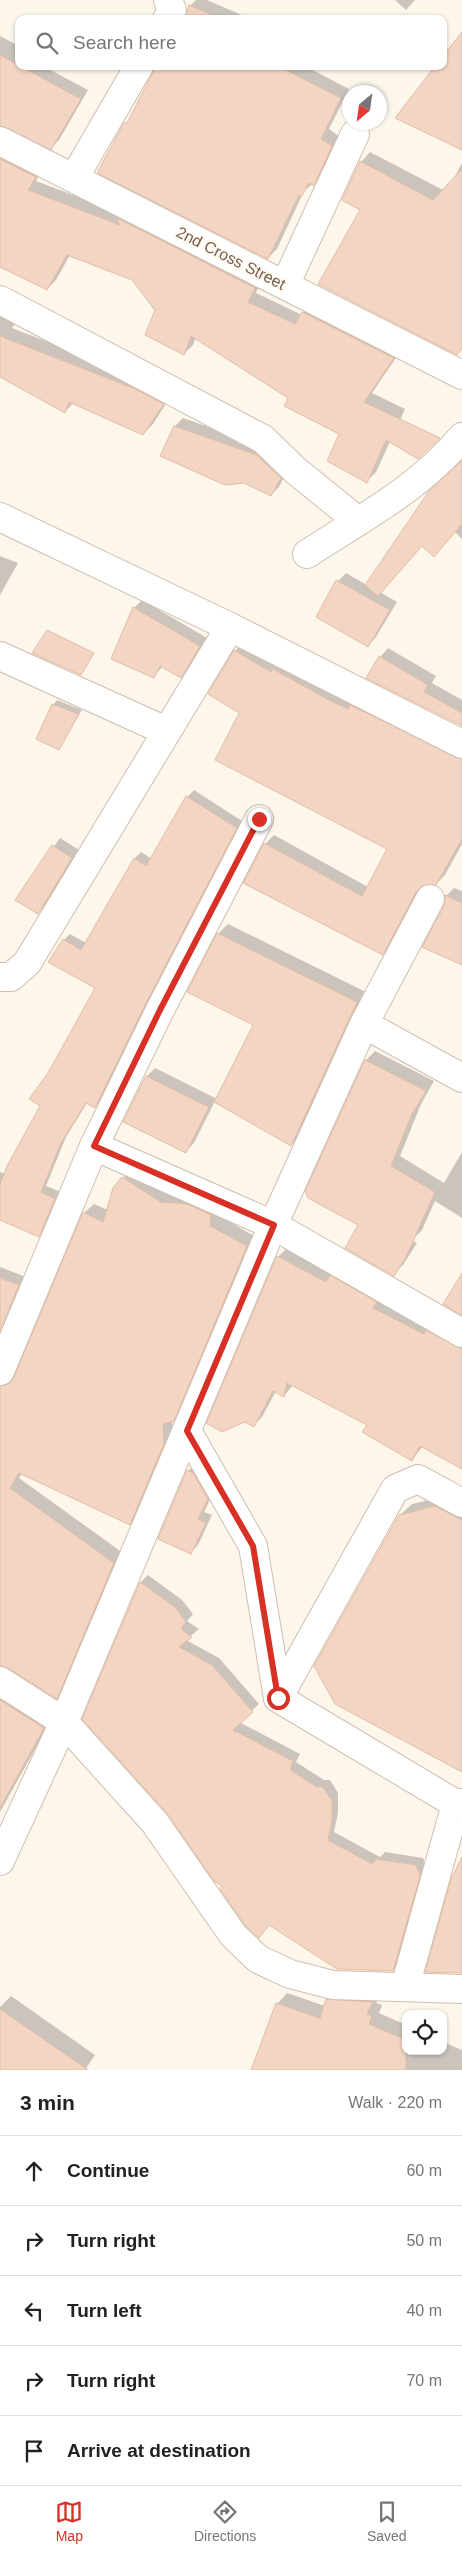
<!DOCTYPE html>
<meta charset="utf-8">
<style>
:root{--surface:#fff;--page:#f2f2f2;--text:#222;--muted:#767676;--line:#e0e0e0;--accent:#d93025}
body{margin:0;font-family:Arial,sans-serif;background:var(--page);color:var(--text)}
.controls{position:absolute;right:15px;bottom:15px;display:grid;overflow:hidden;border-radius:10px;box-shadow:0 1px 4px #0004}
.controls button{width:45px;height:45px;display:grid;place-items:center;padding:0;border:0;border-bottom:1px solid var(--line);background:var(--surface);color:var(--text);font:25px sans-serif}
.compass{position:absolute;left:342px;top:85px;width:45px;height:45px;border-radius:50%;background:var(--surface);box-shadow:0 1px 4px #0004;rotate:209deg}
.stop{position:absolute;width:15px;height:15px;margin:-11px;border:4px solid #d93025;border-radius:50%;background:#fff}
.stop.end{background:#d93025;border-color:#fff;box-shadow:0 1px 5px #0008}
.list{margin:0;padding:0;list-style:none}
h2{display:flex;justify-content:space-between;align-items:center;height:65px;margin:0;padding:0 20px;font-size:21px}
h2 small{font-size:16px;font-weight:400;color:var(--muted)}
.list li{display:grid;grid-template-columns:32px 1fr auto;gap:15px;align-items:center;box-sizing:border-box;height:70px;padding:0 20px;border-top:1px solid var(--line)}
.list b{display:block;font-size:19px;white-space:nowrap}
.list em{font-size:16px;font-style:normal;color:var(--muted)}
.icon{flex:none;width:28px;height:28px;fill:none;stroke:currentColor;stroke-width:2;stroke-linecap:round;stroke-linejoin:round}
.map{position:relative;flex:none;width:462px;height:2070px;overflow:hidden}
.search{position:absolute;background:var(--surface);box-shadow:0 1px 4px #0004;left:15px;right:15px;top:15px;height:55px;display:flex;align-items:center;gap:12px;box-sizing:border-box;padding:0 18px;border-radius:10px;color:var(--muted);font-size:19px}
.sheet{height:415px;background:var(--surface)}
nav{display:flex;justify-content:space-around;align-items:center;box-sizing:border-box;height:70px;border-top:1px solid var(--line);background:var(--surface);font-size:14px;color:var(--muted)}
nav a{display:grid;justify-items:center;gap:2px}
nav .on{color:var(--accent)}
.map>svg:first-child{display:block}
.shadow{fill:#0003}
.building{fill:#f2d6c3;stroke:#e5bca3}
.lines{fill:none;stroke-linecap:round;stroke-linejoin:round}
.minor-casing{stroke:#d0beb0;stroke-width:30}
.minor{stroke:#fff;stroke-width:28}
.route{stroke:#d93025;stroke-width:6}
.labels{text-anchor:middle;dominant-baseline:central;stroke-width:4.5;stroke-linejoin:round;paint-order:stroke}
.street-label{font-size:16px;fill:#795d4d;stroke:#fffaf2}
</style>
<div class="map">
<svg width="462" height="2070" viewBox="0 0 462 2070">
<rect width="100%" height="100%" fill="#fdf6eb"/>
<g class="shadow">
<path d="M196 0H207L251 19H186L190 6Z"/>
<path d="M395 0H415L406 10Z"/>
<path d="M0 36 19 46V66H43L88 90 59 140 51 148 0 125Z"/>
<path d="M157 66H305L349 89 329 129 340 137 323 175 304 191 277 249 268 258 125 124 132 117Z"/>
<path d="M0 144 44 167 36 181 123 214 263 278 256 293 302 315 312 303 402 349 372 393 405 409 376 472 367 481 341 433 196 337 193 345 184 354 133 279 70 255 56 280 47 289 0 265Z"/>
<path d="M370 152 443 190 453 180 462 163V349L457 354 362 209 361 162Z"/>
<path d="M0 316 15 324 12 328 145 380 172 394 153 424 143 434 74 402 65 412 0 370Z"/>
<path d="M183 418 265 447 288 469 279 487 271 495 244 482 162 455 175 426Z"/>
<path d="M462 460V539L455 532 422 545 380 592 397 602 376 637 368 645 318 616 338 581 346 573 367 585Z"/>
<path d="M0 556 18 563 0 595Z"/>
<path d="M142 600 207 638 189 669 181 677 163 666 153 677 134 608Z"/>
<path d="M244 642 462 749V844L445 875 436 884H423L391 945 382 954 245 883 265 844 274 835 368 887 389 849 241 712 235 651Z"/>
<path d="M388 648 436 676 432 683 462 700V725L380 657Z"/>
<path d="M57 700 82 710 59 748 53 705Z"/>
<path d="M194 790 242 821 101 1100 95 1106 87 1103 66 1137 46 1186 61 1192 45 1229 39 1235 0 1219V1172L5 1174 42 1105 49 1074 97 988 64 940 70 934 86 943 135 858 141 852 152 859 187 797Z"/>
<path d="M60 838 79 850 45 905 37 913 16 899Z"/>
<path d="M454 888 462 891V964L445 907 446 896Z"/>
<path d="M228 924 366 992 301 1135 291 1145 215 1101 194 1143 186 1151 147 1076 155 1068 217 1099 255 1024 218 934Z"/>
<path d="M375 1051 434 1081 421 1104 400 1156 444 1183 462 1152V1218L435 1201 422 1230 412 1240 417 1243 403 1265 393 1274 359 1225 307 1191 366 1060Z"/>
<path d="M133 1168 220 1205 219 1216 256 1237 183 1410 172 1421 173 1433 139 1514 130 1524 22 1473 19 1478 123 1553 66 1688 57 1697 8 1666 0 1664V1385L5 1379 12 1381 15 1378 84 1213 94 1204 108 1210 123 1178Z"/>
<path d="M286 1249 462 1338V1460L423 1446 412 1460 368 1424 293 1385 284 1396 276 1391 262 1417 253 1426 278 1257Z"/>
<path d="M0 1267 26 1277 15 1304 7 1312 0 1308Z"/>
<path d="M195 1464 214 1491 204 1512 212 1515 198 1545 191 1552 188 1471Z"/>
<path d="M446 1496 462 1504V1770L400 1515 412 1504Z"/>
<path d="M148 1575 182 1600 193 1614 187 1621 199 1629 186 1640 219 1658 259 1704 239 1722 300 1754 296 1762 324 1780H330L338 1793V1813L334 1832 380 1857 385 1852 423 1858 427 1867 400 1962 393 1970 269 1924 266 1929 224 1886 168 1812 84 1719 141 1582Z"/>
<path d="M0 1694 52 1719 0 1812Z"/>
<path d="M338 1989 383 1992 376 2003 382 2005 379 2013 406 2025V2051H443V2042L462 2050V2070H253L277 2004 287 1993 325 2006 327 2000Z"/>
<path d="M11 1996 95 2055 85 2070H0V2007Z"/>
</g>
<g class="building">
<path d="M189 5 221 19H185Z"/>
<path d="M462 32V150L395 118 435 66H443V56Z"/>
<path d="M0 55 81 99 51 150 0 126Z"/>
<path d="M156 66H278L341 98 321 139 332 146 314 186 309 183 301 197 299 195 268 259 99 174 98 171 124 123H127Z"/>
<path d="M0 159 36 177 28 190 120 225 117 218 255 288 248 302 295 324 302 312 394 358 364 402 440 438 418 459 386 440 367 483 327 461 339 434 284 406 288 398 191 336 184 355 145 335 155 310 132 280 67 255 47 290 0 267Z"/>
<path d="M360 161 433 200 462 169V348L457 355 318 284 360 210 342 200Z"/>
<path d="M0 336 135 389 164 404 143 435 69 402 65 413 0 377Z"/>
<path d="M174 426 257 455 281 478 271 496 244 483 225 485 160 456Z"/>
<path d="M462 460V524L434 557 422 546 378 596 365 585 429 491Z"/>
<path d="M336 580 390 610 368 647 316 617Z"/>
<path d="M133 607 200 646 181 678 160 666 154 678 111 659Z"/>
<path d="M47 630 94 653 81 675 32 653Z"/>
<path d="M234 650 271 672 273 669 327 699 348 709 350 705 462 759V839L436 885 422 886 416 892 383 955 243 883 264 843 362 896 387 849 215 760 239 713 208 694Z"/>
<path d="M379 656 428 685 424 692 462 713V726L366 678Z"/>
<path d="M52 704 79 714 59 750 36 739Z"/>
<path d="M186 796 237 828 146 1003 95 1108 86 1103 60 1145 41 1192 55 1199 39 1237 0 1220V1184L7 1166 40 1106 29 1099 48 1073 95 988 48 962 63 939 81 950 134 858 146 866Z"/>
<path d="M52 845 72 858 38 914 15 900Z"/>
<path d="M445 895 462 903V965L422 947 444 906Z"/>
<path d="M217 933 357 1002 291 1146 214 1102 253 1025 187 992Z"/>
<path d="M365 1060 426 1091 412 1114 391 1166 435 1192 406 1257 394 1276 345 1248 358 1225 308 1198 305 1191Z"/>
<path d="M146 1076 209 1107 186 1153 123 1122Z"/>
<path d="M122 1177 161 1202 187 1204 211 1215 210 1226 247 1246 174 1421 163 1424 164 1444 130 1525 19 1473 10 1488 114 1563 57 1699 8 1668 0 1665V1386L9 1384 14 1377 83 1212 103 1222 113 1188Z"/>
<path d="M277 1256 326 1282 330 1275 377 1302 373 1308 424 1334 426 1330 462 1349V1469L420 1446 412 1461 362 1432 367 1425 287 1383 284 1397 273 1391 254 1427 245 1422 222 1432 206 1423Z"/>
<path d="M462 1273V1315L443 1304Z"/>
<path d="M0 1278 19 1285 0 1330Z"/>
<path d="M187 1470 193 1473 208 1499 198 1519 206 1523 191 1554 158 1539Z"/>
<path d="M435 1506 462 1520V1772L335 1704 314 1666 399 1515Z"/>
<path d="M140 1582 175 1607 186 1622 181 1629 192 1637 179 1647 212 1665 253 1712 233 1730 293 1761 290 1770 317 1787H323L332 1801V1821L328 1840 372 1864 376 1859 416 1865 420 1876 393 1971 337 1969 269 1925 259 1938 245 1925 220 1889 222 1886 214 1881 167 1813 82 1719Z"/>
<path d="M0 1700 44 1728 0 1808Z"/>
<path d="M462 1857V1973L425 1972 451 1879Z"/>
<path d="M326 1999 373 2002 367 2014 372 2016 369 2024 406 2040V2070H251L276 2003 320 2018Z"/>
<path d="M0 2009 88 2070H0Z"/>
</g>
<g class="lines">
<defs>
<g id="minor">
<path d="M167 19 172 10 168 0"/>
<path d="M0 141 462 375"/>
<path d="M74 178 139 66"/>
<path d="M285 285 355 134"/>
<path d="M0 300 263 439 295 470 358 521"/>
<path d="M0 517 230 627 462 744"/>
<path d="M307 554C362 518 420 488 462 437"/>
<path d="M0 656 166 731"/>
<path d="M0 977H11L27 963 230 627"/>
<path d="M364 1024 462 1078"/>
<path d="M94 1146 273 1225 462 1333"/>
<path d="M0 1371 94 1146 160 1010 259 819"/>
<path d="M187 1431 253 1546 278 1698 395 1489 418 1479 462 1503"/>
<path d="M0 1681 64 1722 155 1823 233 1935 258 1959 290 1974 333 1985 462 1989"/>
<path d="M278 1698 456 1804"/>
<path d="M0 1861 64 1722 273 1225 364 1024 430 899"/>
<path d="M405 1987 456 1804 462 1803"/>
</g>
</defs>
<use href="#minor" class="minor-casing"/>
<use href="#minor" class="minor"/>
</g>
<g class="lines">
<path class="route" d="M259 819 160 1010 94 1146 274 1225 187 1431 253 1546 278 1698"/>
</g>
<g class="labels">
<g class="street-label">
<text transform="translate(231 258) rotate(27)">2nd Cross Street</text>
</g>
</g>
</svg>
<div class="controls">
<button><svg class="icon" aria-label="locate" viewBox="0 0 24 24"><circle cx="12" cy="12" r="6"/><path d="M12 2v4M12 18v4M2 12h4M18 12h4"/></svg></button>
</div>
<svg class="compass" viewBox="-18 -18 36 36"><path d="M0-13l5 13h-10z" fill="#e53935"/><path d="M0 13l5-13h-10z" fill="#767676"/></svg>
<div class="stop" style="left:278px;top:1698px"></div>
<div class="stop end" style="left:259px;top:819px"></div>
<div class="search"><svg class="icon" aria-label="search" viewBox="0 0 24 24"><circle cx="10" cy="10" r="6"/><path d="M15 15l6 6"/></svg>Search here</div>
</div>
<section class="sheet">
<h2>3 min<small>Walk · 220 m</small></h2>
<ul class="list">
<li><svg class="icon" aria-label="ahead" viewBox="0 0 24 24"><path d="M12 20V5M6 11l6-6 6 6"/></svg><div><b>Continue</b></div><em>60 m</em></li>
<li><svg class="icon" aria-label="right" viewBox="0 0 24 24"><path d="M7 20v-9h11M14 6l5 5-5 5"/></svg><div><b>Turn right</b></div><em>50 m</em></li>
<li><svg class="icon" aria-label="left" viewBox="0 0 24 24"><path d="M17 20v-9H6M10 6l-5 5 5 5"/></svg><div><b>Turn left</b></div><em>40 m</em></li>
<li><svg class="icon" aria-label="right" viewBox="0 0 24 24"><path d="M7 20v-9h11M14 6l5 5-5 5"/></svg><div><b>Turn right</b></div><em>70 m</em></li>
<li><svg class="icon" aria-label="arrive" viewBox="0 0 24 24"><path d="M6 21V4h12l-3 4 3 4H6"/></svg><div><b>Arrive at destination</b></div></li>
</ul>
</section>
<nav>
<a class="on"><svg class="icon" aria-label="map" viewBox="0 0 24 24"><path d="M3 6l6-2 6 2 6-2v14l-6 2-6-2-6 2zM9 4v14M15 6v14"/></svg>Map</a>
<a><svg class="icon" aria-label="directions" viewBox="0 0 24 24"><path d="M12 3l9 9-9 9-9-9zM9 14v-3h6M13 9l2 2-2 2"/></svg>Directions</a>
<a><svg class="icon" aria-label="saved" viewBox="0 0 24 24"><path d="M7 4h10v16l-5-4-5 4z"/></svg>Saved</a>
</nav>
